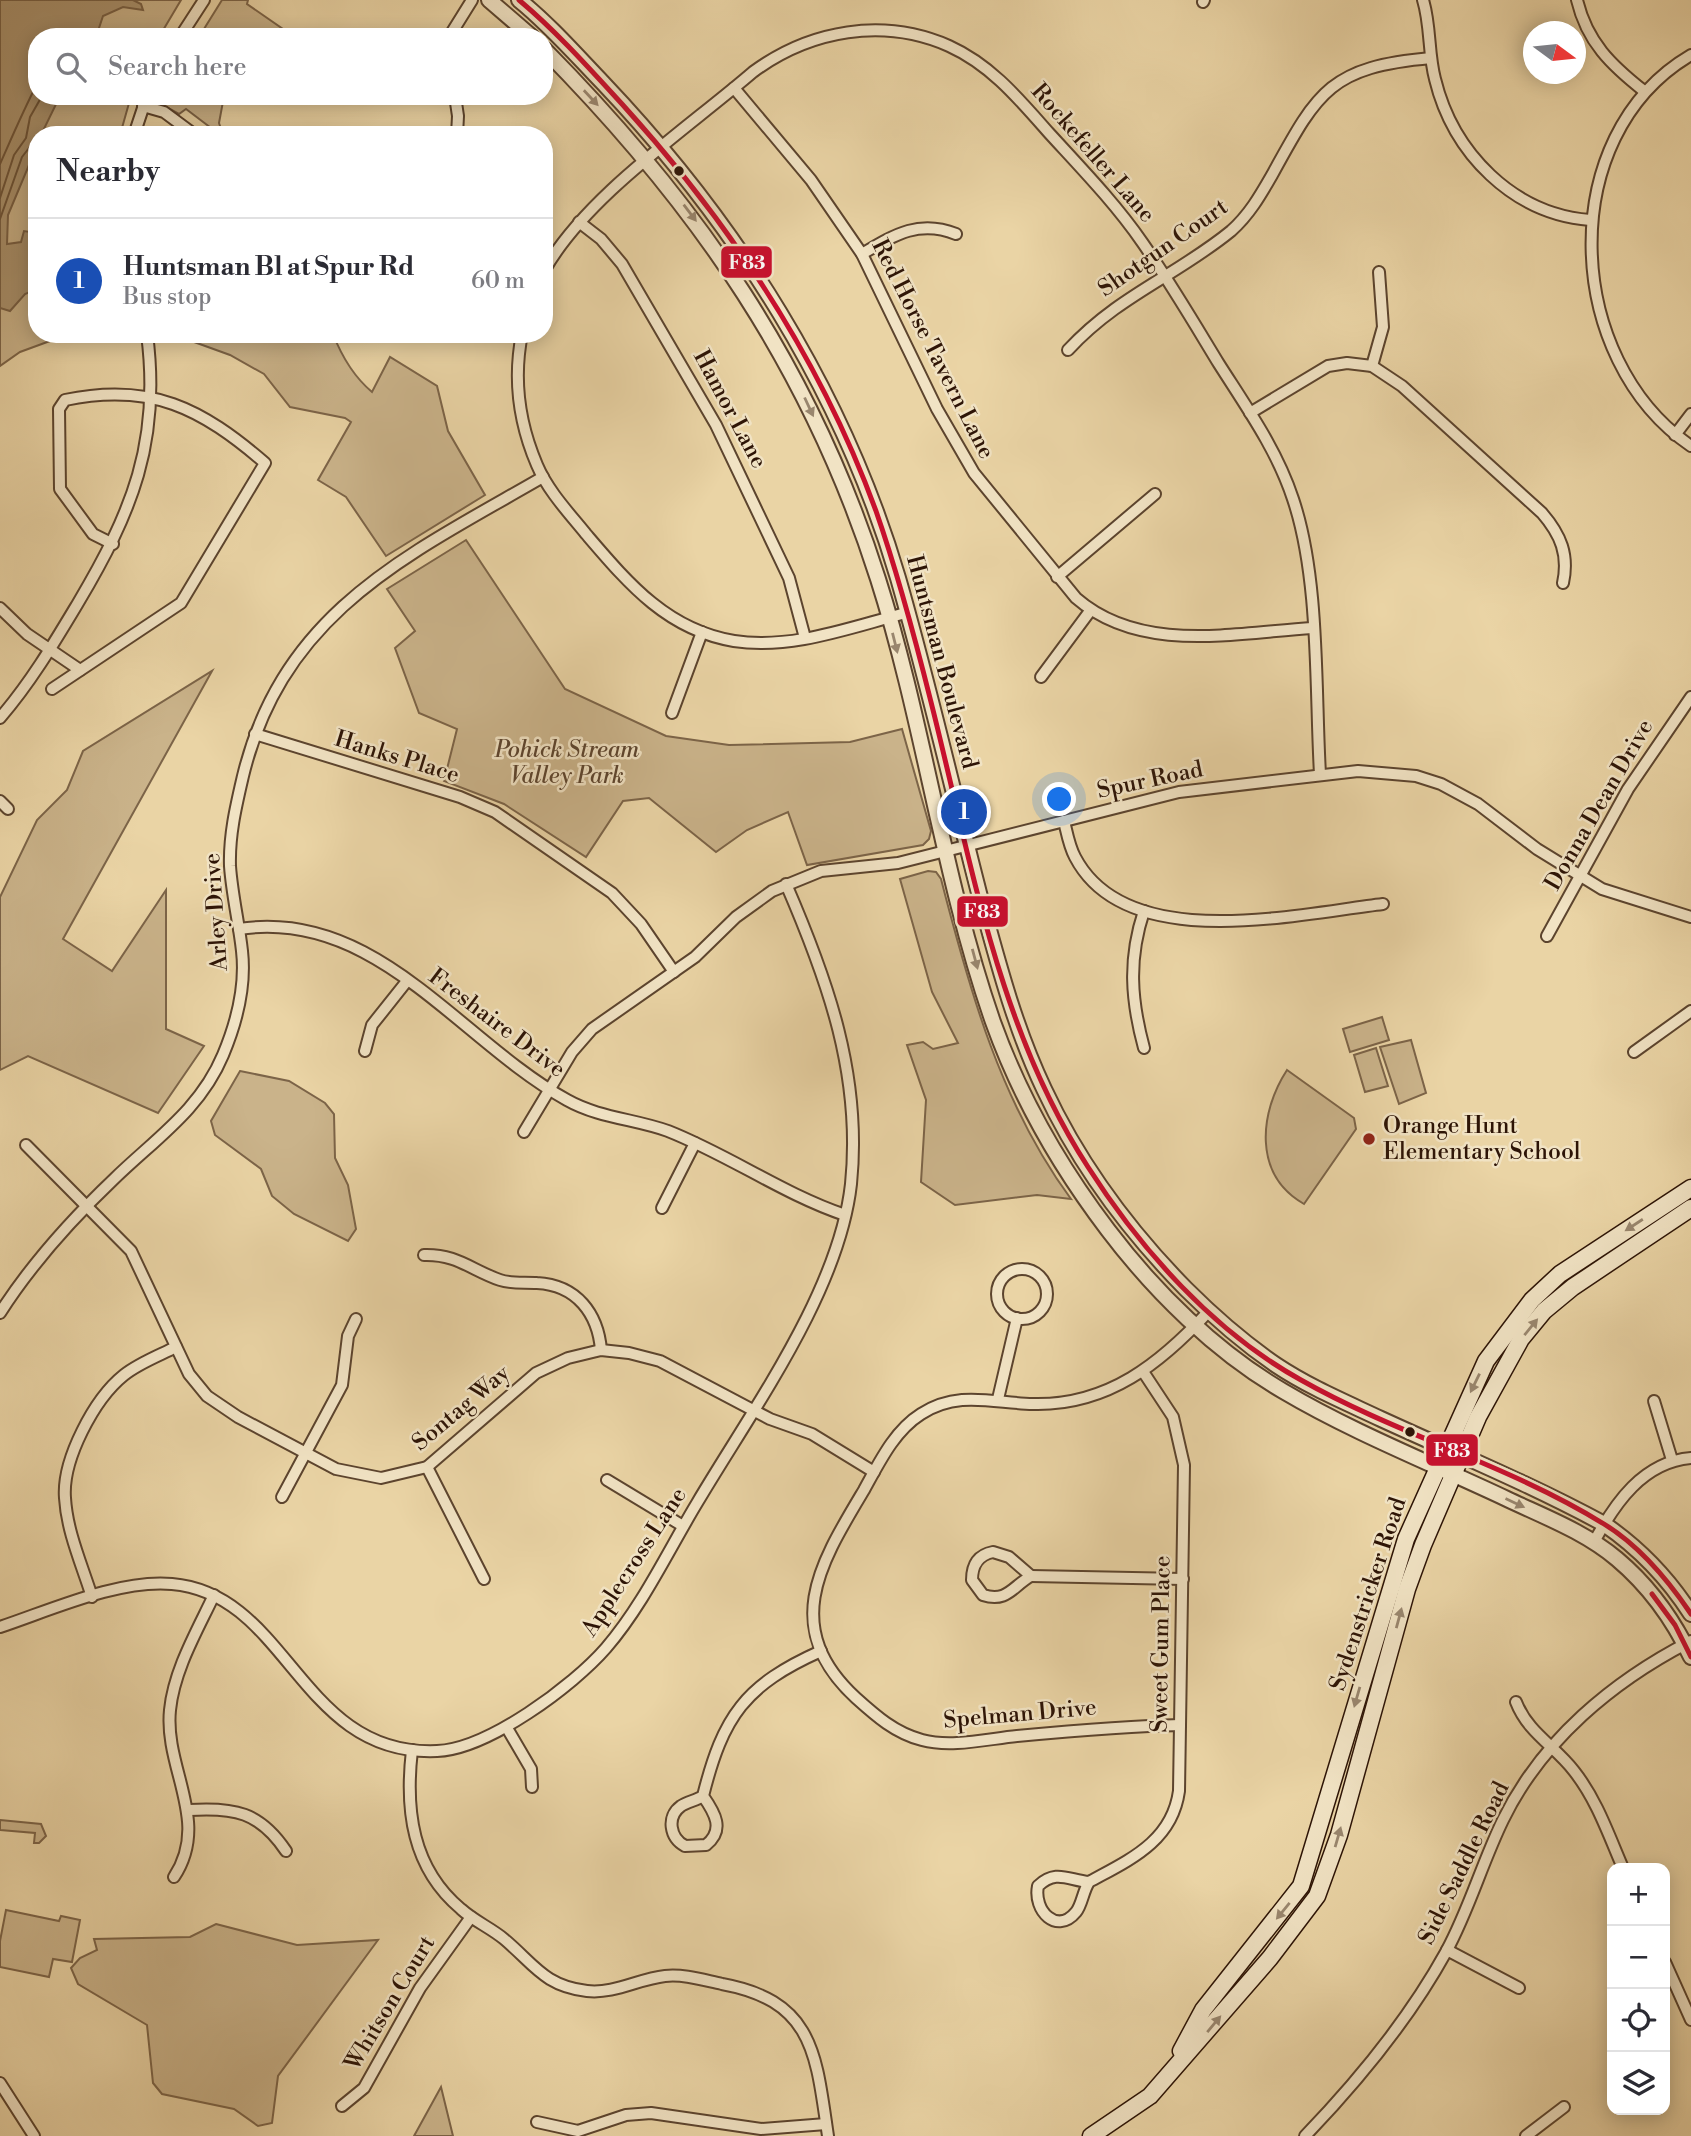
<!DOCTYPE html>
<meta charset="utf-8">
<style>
:root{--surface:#fff;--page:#f2f2f3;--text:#2b2b33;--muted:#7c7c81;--line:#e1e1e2;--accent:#2563eb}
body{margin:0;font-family:"Libre Bodoni",serif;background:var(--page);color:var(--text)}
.controls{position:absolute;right:21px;bottom:21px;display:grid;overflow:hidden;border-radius:14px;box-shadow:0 4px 18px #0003}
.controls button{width:63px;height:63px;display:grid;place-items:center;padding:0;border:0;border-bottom:2px solid var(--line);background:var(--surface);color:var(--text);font:35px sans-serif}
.compass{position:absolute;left:1523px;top:21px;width:63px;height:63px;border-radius:50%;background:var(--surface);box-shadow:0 4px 18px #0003;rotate:105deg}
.you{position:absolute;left:1060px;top:800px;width:24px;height:24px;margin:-18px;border:5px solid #fff;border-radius:50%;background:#1a73e8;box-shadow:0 0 0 10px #1a73e833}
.badge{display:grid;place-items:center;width:46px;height:46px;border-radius:50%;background:var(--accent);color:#fff;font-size:23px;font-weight:700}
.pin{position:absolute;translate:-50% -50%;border:4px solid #fff;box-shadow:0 2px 7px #0006}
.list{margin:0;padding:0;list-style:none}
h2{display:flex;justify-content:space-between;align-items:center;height:91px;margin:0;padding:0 28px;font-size:30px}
h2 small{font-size:23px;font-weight:400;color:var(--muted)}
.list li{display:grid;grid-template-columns:46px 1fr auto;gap:21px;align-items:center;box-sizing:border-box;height:126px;padding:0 28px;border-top:2px solid var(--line)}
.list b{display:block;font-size:26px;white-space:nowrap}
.list p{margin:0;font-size:23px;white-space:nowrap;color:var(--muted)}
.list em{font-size:23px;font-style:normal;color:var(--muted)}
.icon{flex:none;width:38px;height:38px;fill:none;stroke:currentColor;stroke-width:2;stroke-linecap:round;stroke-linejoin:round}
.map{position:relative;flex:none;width:1691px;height:2136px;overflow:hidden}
.search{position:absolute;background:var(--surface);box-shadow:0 4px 18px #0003;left:28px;top:28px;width:525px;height:77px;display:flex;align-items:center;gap:18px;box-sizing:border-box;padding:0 24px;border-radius:28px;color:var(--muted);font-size:26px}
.panel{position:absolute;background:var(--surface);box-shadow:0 4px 18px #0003;left:28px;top:126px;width:525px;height:217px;border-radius:28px}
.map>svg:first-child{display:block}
.green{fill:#cab38a;stroke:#7c6448;stroke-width:2}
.water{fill:#aa936f;stroke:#786045;stroke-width:2}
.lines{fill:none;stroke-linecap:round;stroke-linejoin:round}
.shore{stroke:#6c543a;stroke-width:2}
.minor-casing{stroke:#5c442e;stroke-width:14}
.tertiary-casing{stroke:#5c442e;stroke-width:18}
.secondary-casing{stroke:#2d1406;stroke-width:19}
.minor{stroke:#f1e3c4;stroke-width:10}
.tertiary{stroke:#f1e3c4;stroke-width:14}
.secondary{stroke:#f1e3c4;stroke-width:16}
.bus-1-casing{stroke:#f1e3c4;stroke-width:10}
.bus-1{stroke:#c8102e;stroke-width:5}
.oneway{fill:#99866e}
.bus-dot{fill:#2d1406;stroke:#f1e3c4;stroke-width:2.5}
.poi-dot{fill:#8f2418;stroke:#f1e3c4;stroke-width:2.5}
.labels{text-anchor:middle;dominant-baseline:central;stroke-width:5;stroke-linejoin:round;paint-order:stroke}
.street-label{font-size:23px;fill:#2d1406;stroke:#f1e3c4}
.park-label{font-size:23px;font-style:italic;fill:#5c442e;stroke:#f1e3c4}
.poi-label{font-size:23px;fill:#2d1406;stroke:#f1e3c4;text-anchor:start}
.line-badge{stroke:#f1e3c4;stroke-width:2.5}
.badge-label{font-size:19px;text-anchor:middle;font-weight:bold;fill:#fff}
</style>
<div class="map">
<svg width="1691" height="2136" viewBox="0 0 1691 2136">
<rect width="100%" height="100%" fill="#ead4a5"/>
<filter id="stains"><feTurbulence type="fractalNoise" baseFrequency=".00286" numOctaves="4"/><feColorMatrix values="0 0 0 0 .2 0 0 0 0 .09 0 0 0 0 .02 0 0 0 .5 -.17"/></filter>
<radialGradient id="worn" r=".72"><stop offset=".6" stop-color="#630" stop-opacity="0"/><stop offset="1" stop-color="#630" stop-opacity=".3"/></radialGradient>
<g class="green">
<path d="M0 0H181L159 37H37V96H131L120 135H37V334H69L20 352 0 366Z"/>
<path d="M222 0H248L247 4 286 31 311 37H199Z"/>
<path d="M161 96H224L219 123 223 135H213L215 131 186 109 179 114 157 102Z"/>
<path d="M172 334H333C342 357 353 376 372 392L390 357 437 386 448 431 485 495 386 556 346 497 318 480 351 422 345 418 290 407 264 374 230 355Z"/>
<path d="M466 540 565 689 666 736 729 745 850 742 902 729 931 831 929 839 923 845 807 865 788 812 747 830 716 852 649 798 623 801 586 857 504 804 444 781 457 729 419 713 395 648 415 631 387 589Z"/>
<path d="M212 671 63 939 112 971 166 890V1029L204 1046 158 1113 28 1056 0 1070V897L37 820 67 790 83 751Z"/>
<path d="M928 871 936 872 941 879C970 992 1001 1104 1071 1199L1037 1195 955 1205 921 1182 926 1100 907 1045 923 1042 933 1049 958 1043 932 992 900 879Z"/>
<path d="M1382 1017 1389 1040 1350 1052 1343 1029Z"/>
<path d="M1411 1040 1426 1093 1399 1104 1380 1047Z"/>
<path d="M1376 1048 1388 1086 1365 1092 1354 1055Z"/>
<path d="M1287 1070 1354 1118 1356 1129 1304 1204C1253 1175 1259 1113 1287 1070Z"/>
<path d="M240 1071 289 1081 325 1103 334 1114 335 1158 348 1185 356 1229 348 1241 294 1214 272 1196 261 1169 215 1135 211 1121Z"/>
<path d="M0 1820 41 1824 46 1836 39 1843H34L35 1833 0 1830Z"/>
<path d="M6 1910 59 1921 61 1916 80 1920 72 1962 53 1959 49 1977 0 1967V1941Z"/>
<path d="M216 1924 297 1945 378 1940 278 2076 272 2123 258 2126 234 2109 162 2094 153 2083 147 2025 78 1984 71 1968 80 1958 97 1950 94 1939 190 1937Z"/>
<path d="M441 2087 453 2136H414Z"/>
</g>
<path class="water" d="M0 0H133L141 4 143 10 123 7 103 16 96 37H37V96H60L41 135H37V146L8 215 7 244 21 242 24 231 37 233V294L32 291 25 294 10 311 0 308Z"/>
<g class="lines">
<g class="shore">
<path d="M0 164C12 137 23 111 37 84"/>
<path d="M0 198 14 155 26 138 30 117 42 96"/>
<path d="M0 219 22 157 29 148 37 145"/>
</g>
<defs>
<g id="minor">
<path d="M1423 0C1431 26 1428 53 1435 79 1453 153 1513 214 1590 220"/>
<path d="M1577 0C1587 42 1611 65 1644 91"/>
<path d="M1203 2 1204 0"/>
<path d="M180 37 204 0"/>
<path d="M449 37 472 0"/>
<path d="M1691 55C1553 136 1564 360 1691 446"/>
<path d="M734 88 811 180 862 254 937 409 974 473 1076 598C1140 654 1234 633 1312 628"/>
<path d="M455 96 458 116 457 135"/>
<path d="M143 106 164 112 195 135"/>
<path d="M134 135 147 96"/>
<path d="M579 222 601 239 622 264 716 425 789 578 805 638"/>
<path d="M862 254C894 235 919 219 956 234"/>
<path d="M544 271C586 196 687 129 753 72 810 30 883 17 949 46 991 65 1019 99 1049 133 1081 168 1115 203 1142 242 1170 282 1194 323 1219 364 1247 408 1277 450 1293 499 1320 579 1315 689 1320 774"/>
<path d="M522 334C513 379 519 423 537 465 548 491 569 513 586 534 628 583 667 630 734 641 792 650 851 627 906 613"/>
<path d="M1068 350C1119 295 1176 276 1231 231 1249 215 1260 196 1272 175 1318 91 1330 67 1431 58"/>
<path d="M1372 366 1383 327 1379 272"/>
<path d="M1250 413 1328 366 1347 363 1372 366 1402 386 1542 513C1561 535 1569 555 1563 583"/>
<path d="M1675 435 1691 414"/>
<path d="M1057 577 1155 494"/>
<path d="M0 608 27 634 80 670"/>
<path d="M1041 677 1090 611"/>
<path d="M52 689 181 603 265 463C201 408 151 382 65 400L59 409 60 489 93 534 113 544"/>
<path d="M672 713 702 632"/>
<path d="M0 718C31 682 54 643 78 603 132 512 161 442 147 334"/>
<path d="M255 734 460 797 495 812 612 893 641 924 674 972"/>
<path d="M0 801 8 809"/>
<path d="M1064 821C1067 833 1069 846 1075 857 1126 955 1296 914 1383 904"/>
<path d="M1144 911C1128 959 1131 1000 1144 1048"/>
<path d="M239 929C376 908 460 1041 567 1100 599 1118 635 1119 668 1131 729 1155 783 1194 845 1215"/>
<path d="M1547 936 1628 789 1691 697"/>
<path d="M365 1051 372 1025 407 981"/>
<path d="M1634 1052 1691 1011"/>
<path d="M524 1132 572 1052 592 1029 695 957 736 917 772 891 821 871 898 863 1179 792 1358 771 1416 776 1441 784 1478 804 1537 849 1602 889 1691 917"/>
<path d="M26 1145 131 1251 189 1374 207 1396 238 1417 336 1469 381 1478 427 1467 536 1373 568 1358 601 1350 629 1353 660 1361 770 1419 812 1434 874 1472"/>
<path d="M662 1208 695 1143"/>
<path d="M424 1255C457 1254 471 1270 500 1280 512 1284 525 1282 537 1283 577 1285 598 1314 601 1350"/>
<circle cx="1022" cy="1294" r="25"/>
<path d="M0 1313C32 1263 72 1219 114 1179 155 1139 200 1110 223 1055 236 1024 246 986 242 951 239 923 232 895 230 866 229 835 236 806 243 776 283 611 408 555 543 477"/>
<path d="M998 1399 1017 1318"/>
<path d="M1654 1401 1672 1460"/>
<path d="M427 1467 484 1579"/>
<path d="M607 1480 683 1526"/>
<path d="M282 1497 342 1385 348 1336 356 1319"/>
<path d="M1594 1542C1615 1503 1643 1462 1691 1458"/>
<path d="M993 1552 1009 1557 1031 1576C1013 1586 1007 1603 983 1595L972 1580C972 1565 978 1555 993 1552Z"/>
<path d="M1031 1576 1183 1579"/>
<path d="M92 1597C82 1565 67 1532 65 1498 62 1460 94 1399 124 1375 139 1363 158 1356 176 1347"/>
<path d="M0 1627C51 1610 119 1579 172 1584 289 1594 300 1757 437 1751 488 1749 573 1686 606 1648 643 1605 668 1551 697 1503 752 1410 839 1292 851 1184 862 1076 828 981 786 884"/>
<path d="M1516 1702C1528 1733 1555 1746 1574 1771 1597 1800 1609 1836 1623 1868"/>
<path d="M1180 1725C1125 1726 1071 1731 1017 1736 987 1739 951 1748 922 1740 895 1733 876 1716 856 1698 779 1627 821 1562 864 1490 879 1463 894 1431 921 1414 958 1390 993 1403 1033 1404 1108 1406 1161 1363 1209 1311"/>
<path d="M507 1728 531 1769 532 1787"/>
<path d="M412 1750C405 1810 412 1868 461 1909 474 1921 491 1928 504 1939 534 1964 544 1986 587 1991 615 1994 638 1979 665 1976 684 1974 703 1980 722 1984 815 2001 816 2056 828 2136"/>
<path d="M703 1796C715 1813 725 1830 706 1845L685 1846C670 1838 666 1817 681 1806 687 1802 697 1800 703 1796 723 1716 745 1685 821 1651"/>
<path d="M189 1810C234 1807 260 1812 286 1851"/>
<path d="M174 1877C211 1821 164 1769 170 1710 174 1670 197 1631 214 1595"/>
<path d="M1089 1882C1083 1891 1082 1905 1076 1912 1057 1935 1033 1911 1038 1886 1056 1869 1068 1880 1089 1882 1129 1860 1172 1842 1179 1791L1184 1465 1173 1417 1144 1373"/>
<path d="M1447 1950 1519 1988"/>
<path d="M1665 1962 1691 2020"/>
<path d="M0 2083 34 2136"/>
<path d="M342 2106 364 2088 420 1988 471 1917"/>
<path d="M537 2122 578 2131 626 2115 651 2113 761 2129 826 2124"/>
<path d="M1305 2136C1358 2081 1409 2019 1446 1952 1469 1910 1482 1863 1503 1820 1542 1740 1613 1681 1691 1641"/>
<path d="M1526 2136 1564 2107"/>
</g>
<g id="tertiary">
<path d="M489 0 532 37"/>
<path d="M519 0C550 25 576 55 603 83 736 223 843 391 898 578 928 682 952 788 979 893 997 959 1014 1026 1044 1089 1079 1164 1128 1230 1186 1289 1213 1316 1244 1343 1276 1365 1309 1387 1345 1402 1381 1419 1455 1453 1532 1485 1604 1524 1639 1548 1668 1578 1691 1614"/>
<path d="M544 49C699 206 811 368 878 579 924 723 943 879 993 1022 1020 1097 1060 1167 1108 1230 1155 1292 1216 1352 1283 1391 1354 1433 1433 1464 1507 1499 1545 1517 1585 1532 1617 1559 1649 1586 1673 1619 1691 1657"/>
</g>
<g id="secondary">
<path d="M1181 2051 1203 2010 1301 1886 1406 1539 1486 1361 1532 1300 1560 1274 1691 1188"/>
<path d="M1091 2136 1150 2096 1270 1958 1317 1896 1339 1835 1407 1589 1423 1545 1478 1417 1521 1339 1544 1311 1573 1287 1691 1208"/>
</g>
</defs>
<use href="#minor" class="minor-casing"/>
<use href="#tertiary" class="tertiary-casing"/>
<use href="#secondary" class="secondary-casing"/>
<use href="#minor" class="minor"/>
<use href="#tertiary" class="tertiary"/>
<use href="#secondary" class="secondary"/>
<defs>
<g id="bus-1">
<path d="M519 0C556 31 589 68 622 104 730 223 821 360 876 511 898 574 915 638 931 702 971 860 998 1029 1088 1167 1141 1250 1214 1332 1301 1380 1398 1435 1509 1465 1604 1524 1640 1546 1668 1580 1691 1614"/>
<path d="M1652 1594 1675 1625 1691 1657"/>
</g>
</defs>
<use href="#bus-1" class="bus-1-casing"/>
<use href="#bus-1" class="bus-1"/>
</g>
<defs><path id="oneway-solid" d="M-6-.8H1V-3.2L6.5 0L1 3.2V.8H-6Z" transform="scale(1.75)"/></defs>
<g class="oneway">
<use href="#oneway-solid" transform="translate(591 98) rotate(47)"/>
<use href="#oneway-solid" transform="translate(690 213) rotate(53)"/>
<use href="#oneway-solid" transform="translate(809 407) rotate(65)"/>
<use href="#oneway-solid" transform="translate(895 643) rotate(76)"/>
<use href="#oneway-solid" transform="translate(975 959) rotate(75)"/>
<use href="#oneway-solid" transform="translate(1634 1225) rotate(147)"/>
<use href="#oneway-solid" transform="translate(1531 1327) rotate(-51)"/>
<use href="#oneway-solid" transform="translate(1475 1383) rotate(116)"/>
<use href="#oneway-solid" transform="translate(1515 1503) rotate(25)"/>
<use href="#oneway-solid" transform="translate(1399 1618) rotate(-75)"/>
<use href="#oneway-solid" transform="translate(1357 1697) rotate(106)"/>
<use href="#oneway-solid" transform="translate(1338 1837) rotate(-74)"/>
<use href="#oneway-solid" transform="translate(1283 1911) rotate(129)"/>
<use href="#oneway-solid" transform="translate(1214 2024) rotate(-50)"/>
</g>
<g class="bus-dot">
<circle cx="679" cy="171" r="6"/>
<circle cx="1410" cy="1432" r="6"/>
</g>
<circle class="poi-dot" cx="1369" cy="1139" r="7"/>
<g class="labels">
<g class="street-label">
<text transform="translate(1093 153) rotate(49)">Rockefeller Lane</text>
<text transform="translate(1163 248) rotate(-35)">Shotgun Court</text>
<text transform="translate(933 349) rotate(63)">Red Horse Tavern Lane</text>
<text transform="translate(730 409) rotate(62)">Hamor Lane</text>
<text transform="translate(942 662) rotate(75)">Huntsman Boulevard</text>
<text transform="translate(397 757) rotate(17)">Hanks Place</text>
<text transform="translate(1150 780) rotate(-12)">Spur Road</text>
<text transform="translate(1599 805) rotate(-60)">Donna Dean Drive</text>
<text transform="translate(216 912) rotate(-94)">Arley Drive</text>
<text transform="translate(497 1023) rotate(37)">Freshaire Drive</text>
<text transform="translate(461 1408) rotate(-40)">Sontag Way</text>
<text transform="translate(634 1562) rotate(-57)">Applecross Lane</text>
<text transform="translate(1368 1594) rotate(-72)">Sydenstricker Road</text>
<text transform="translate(1161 1644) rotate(-89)">Sweet Gum Place</text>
<text transform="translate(1020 1714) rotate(-5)">Spelman Drive</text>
<text transform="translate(1464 1863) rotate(-64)">Side Saddle Road</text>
<text transform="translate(390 2003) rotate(-59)">Whitson Court</text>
</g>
<g class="park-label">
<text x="567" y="750">Pohick Stream<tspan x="567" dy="26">Valley Park</tspan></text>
</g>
<g class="poi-label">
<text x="1383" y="1126">Orange Hunt<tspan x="1383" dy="26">Elementary School</tspan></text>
</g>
</g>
<g class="line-badge">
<rect x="720" y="245" width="53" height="34" rx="7" fill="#c8102e"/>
<rect x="956" y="895" width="53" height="33" rx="7" fill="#c8102e"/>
<rect x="1425" y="1433" width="54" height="34" rx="7" fill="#c8102e"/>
</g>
<g class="badge-label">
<text x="747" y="269">F83</text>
<text x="982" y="918">F83</text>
<text x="1452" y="1457">F83</text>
</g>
<rect width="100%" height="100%" filter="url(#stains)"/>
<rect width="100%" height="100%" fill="url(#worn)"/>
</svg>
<div class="controls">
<button>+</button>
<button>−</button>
<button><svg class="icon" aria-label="locate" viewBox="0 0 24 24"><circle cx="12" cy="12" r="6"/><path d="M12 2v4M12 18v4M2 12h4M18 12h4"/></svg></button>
<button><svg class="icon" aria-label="layers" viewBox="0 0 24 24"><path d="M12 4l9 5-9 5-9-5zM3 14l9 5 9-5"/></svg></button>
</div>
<svg class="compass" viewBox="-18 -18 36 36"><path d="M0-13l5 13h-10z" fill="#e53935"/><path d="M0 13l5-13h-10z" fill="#7c7c81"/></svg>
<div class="you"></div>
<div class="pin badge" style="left:964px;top:812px;background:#1a4fb4">1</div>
<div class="search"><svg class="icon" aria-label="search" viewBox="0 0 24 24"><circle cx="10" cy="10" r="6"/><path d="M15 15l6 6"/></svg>Search here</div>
<section class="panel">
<h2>Nearby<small></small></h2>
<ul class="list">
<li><span class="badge" style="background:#1a4fb4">1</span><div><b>Huntsman Bl at Spur Rd</b><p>Bus stop</p></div><em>60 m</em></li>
</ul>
</section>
</div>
